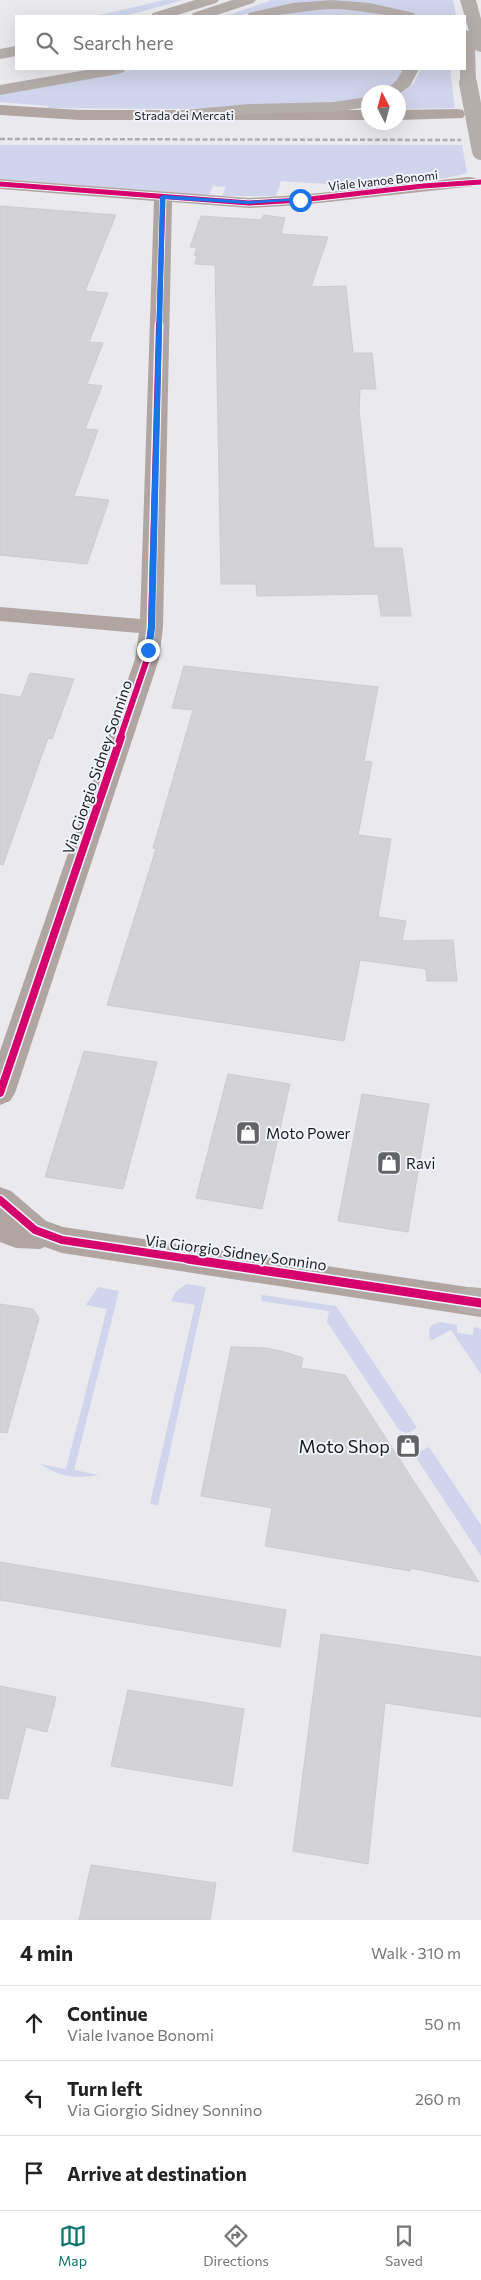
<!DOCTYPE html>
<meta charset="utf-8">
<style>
:root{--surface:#fff;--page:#f2f2f2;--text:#222;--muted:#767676;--line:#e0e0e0;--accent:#0f766e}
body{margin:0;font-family:Commissioner,sans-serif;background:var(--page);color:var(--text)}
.compass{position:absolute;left:361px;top:85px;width:45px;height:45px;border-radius:50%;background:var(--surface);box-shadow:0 5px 20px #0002;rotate:354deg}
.stop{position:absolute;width:15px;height:15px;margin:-11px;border:4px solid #1a73e8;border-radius:50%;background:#fff}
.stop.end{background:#1a73e8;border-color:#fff;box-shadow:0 1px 5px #0008}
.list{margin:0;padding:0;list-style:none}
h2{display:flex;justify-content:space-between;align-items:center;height:65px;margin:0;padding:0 20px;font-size:21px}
h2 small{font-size:16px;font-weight:400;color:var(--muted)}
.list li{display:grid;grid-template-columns:32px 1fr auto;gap:15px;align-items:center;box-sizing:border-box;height:75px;padding:0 20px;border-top:1px solid var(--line)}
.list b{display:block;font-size:19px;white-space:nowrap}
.list p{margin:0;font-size:16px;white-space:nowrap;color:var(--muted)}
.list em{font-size:16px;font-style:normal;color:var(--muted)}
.icon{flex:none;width:28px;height:28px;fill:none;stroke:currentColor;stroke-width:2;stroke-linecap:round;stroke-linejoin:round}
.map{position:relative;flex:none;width:481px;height:1920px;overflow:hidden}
.search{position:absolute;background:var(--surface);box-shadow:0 5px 20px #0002;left:15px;right:15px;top:15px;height:55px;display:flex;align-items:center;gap:12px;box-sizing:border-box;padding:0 18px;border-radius:0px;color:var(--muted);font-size:19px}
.sheet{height:290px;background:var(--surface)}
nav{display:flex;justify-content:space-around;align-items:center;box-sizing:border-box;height:70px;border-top:1px solid var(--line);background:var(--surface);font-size:14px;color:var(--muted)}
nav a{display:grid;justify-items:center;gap:2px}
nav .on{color:var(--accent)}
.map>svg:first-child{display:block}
.green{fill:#d0d4ec}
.building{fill:#d3d2d5;stroke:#cdcbcf}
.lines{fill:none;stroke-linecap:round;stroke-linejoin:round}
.minor{fill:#b0a5a1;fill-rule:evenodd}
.highway{fill:#b5adaa;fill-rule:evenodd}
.rail{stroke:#b1acab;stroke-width:2.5;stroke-dasharray:5 2.5;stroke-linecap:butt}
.highway-bridge{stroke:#b5adaa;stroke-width:18}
.cycleway-far3-casing{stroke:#f3f5fe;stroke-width:7}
.cycleway-far2-casing{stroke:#f3f5fe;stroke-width:9}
.cycleway-far1-casing{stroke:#f3f5fe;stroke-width:11}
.cycleway-casing{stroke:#f3f5fe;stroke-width:12}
.cycleway-far3{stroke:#d6006c;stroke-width:5}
.cycleway-far2{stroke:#d6006c;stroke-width:6}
.cycleway-far1{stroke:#d6006c;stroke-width:8}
.cycleway{stroke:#d6006c;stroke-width:9}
.route{fill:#1a73e8}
.labels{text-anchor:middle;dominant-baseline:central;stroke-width:4;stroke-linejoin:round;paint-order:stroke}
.far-street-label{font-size:12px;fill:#1a1b1e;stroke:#f3f5fe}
.street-label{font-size:15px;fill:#1a1b1e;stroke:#f3f5fe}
.poi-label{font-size:15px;fill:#1a1b1e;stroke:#f3f5fe;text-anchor:start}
.near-poi-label{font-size:18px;fill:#1a1b1e;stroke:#f3f5fe;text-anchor:end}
</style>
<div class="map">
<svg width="481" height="1920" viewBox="0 0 481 1920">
<rect width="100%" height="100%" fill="#e9e9ee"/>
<g class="green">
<path d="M164 0H183L125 16H96Z"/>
<path d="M272 0H453L456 16H420L376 4H290L237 16H226Z"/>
<path d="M335 8 374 12 395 16H270L287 12Z"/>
<path d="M138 69H402C398 86 385 92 368 92V98H367L336 104 181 109 48 108V106L0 102V94Z"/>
<path d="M421 69H450L455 108 399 109V95L414 83Z"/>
<path d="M0 145H462L467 173 447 178 358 186 281 181 276 196H222L226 187 213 186 209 195 0 179Z"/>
<path d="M186 1284 206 1287 158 1505 150 1504 195 1305 171 1301 176 1292Z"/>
<path d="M98 1287 119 1291 74 1470 99 1475C76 1479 60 1477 40 1464L66 1469 107 1309 86 1305Z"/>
<path d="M262 1295 336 1306 417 1428 407 1433 399 1430 327 1322 329 1311 261 1301Z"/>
<path d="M440 1322 457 1325V1333L473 1335 474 1327 481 1329V1374L451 1330 430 1341 429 1329 432 1325Z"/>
<path d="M429 1447 481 1525V1556L417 1459 419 1452Z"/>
</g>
<g class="building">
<path d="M0 206 116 215 85 291 108 293 89 342 103 343 87 384 102 386 85 429 98 430 74 496 109 500 87 564 0 555Z"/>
<path d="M264 215 285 218 281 234 328 237 311 287 346 286 353 353H372L376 389H360L359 410 374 548H402L411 616H381L378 594 257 596 256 584H221L215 265 195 264 197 256 194 255 197 248 190 247 201 216 261 220Z"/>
<path d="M184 666 378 687 364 761 372 762 358 835 391 839 378 917 406 921 402 941 453 940 457 981H427L426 969 360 960 344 1041 107 1005 156 849 153 848 193 710 172 708Z"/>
<path d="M30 673 74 679 52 739 48 738 3 865 0 864V694L21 697Z"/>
<path d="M84 1051 157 1062 123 1189 45 1177Z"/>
<path d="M228 1074 290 1084 262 1209 196 1198Z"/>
<path d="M362 1094 429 1104 408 1232 338 1221Z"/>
<path d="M0 1304 33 1309 39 1318 7 1433 0 1432Z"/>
<path d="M231 1347 267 1348 285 1352 303 1358 301 1368 345 1375 479 1582 410 1568V1571L265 1546 272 1508 201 1496Z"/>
<path d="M0 1562 286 1610 280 1647 0 1600Z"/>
<path d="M321 1634 481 1657V1717L385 1703 368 1864 293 1851Z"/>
<path d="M0 1686 56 1697 47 1732 26 1727 8 1799 0 1798Z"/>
<path d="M128 1690 244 1709 232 1786 111 1766Z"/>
<path d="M91 1865 216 1883 210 1920H79Z"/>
</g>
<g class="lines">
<g class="minor">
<path d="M0 105 80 110H368V120H80L0 115Z"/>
<path d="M457 109 463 110 465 114 463 118 398 120V110Z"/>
<path d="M469 177 475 178 478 182 475 186 301 205 249 208 172 202 163 627 159 659 15 1093 10 1101 0 1105V1051L135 659 139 633 0 621V607L140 619 154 201 0 189V179L249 198 301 195Z"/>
<path d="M0 1187 11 1191 46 1221 63 1227 481 1289V1317L62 1253 45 1247 40 1249 16 1248 0 1242Z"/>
</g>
<g class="highway">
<path d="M195 0H219L216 3 174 16H151L153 13Z"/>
<path d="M232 0H256L253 3 214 16H191L193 13Z"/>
<path d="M332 0 370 3 414 13 416 16C388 18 360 9 332 9 303 10 275 18 247 16L249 13 293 3Z"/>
<path d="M460 0H476L481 19V52L475 50 476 83 474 86H462L460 83V69H465V30L469 31Z"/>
<path d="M16 46V56L0 59V49Z"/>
<path d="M92 69H126L124 72 118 74 0 95V85Z"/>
<path d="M403 69H419L410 86 398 95V92H384L397 80Z"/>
<path d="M368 97V107L333 112 250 114 183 120 177 119 175 115 177 111 183 110 250 104 333 102Z"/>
<path d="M470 1287 481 1288V1316L459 1311 454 1301 459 1291Z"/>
</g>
<path class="rail" d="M0 139 461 140"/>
<path class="highway-bridge" d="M468 83 481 151"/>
<defs>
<g id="cycleway-far3">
<path d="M0 184 249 203 301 200 423 186 481 182"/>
<path d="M159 326 163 197"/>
</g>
<path id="cycleway-far2" d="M120 738 147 659 151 627 159 325"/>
<g id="cycleway-far1">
<path d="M0 1093 121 737"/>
<path d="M0 1200 35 1230 62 1240 196 1260"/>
</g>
<path id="cycleway" d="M188 1259 481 1303"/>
</defs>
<use href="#cycleway-far3" class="cycleway-far3-casing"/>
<use href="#cycleway-far2" class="cycleway-far2-casing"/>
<use href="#cycleway-far1" class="cycleway-far1-casing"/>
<use href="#cycleway" class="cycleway-casing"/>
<use href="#cycleway-far3" class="cycleway-far3"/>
<use href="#cycleway-far2" class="cycleway-far2"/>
<use href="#cycleway-far1" class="cycleway-far1"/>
<use href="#cycleway" class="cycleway"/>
</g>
<path class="route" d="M163 195 248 201 300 198 303 200 248 204 165 199 155 628 152 650 148 652 145 650 148 628 160 197Z"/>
<defs>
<symbol id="shop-square" viewBox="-11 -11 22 22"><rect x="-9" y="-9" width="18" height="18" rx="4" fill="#626367" stroke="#f3f5fe"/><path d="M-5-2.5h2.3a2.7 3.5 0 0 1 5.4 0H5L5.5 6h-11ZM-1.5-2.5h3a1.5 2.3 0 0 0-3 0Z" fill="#fff"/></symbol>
</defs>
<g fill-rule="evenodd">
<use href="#shop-square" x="234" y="1119" width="28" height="28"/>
<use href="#shop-square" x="375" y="1149" width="28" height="28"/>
<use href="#shop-square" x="394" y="1432" width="28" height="28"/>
</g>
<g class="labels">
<g class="far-street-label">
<text x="184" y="115">Strada dei Mercati</text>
<text transform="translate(383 180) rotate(-6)">Viale Ivanoe Bonomi</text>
</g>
<g class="street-label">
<text transform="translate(97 767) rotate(-71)">Via Giorgio Sidney Sonnino</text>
<text transform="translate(236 1252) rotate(8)">Via Giorgio Sidney Sonnino</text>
</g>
<g class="poi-label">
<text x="266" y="1133">Moto Power</text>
<text x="406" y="1163">Ravi</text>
</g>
<g class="near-poi-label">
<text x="390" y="1446">Moto Shop</text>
</g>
</g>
</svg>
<svg class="compass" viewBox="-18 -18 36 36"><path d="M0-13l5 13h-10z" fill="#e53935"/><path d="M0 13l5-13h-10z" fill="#767676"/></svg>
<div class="stop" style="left:300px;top:200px"></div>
<div class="stop end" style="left:148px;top:650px"></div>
<div class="search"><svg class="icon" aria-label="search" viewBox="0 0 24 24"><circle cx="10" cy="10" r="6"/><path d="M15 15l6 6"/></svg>Search here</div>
</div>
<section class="sheet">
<h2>4 min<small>Walk · 310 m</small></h2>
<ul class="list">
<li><svg class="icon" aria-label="ahead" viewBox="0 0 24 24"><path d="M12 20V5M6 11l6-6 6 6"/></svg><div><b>Continue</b><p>Viale Ivanoe Bonomi</p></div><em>50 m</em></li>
<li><svg class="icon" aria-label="left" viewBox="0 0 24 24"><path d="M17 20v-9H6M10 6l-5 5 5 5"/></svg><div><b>Turn left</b><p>Via Giorgio Sidney Sonnino</p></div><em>260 m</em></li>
<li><svg class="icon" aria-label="arrive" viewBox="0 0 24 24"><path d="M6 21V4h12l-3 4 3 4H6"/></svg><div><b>Arrive at destination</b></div></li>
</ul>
</section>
<nav>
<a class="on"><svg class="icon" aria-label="map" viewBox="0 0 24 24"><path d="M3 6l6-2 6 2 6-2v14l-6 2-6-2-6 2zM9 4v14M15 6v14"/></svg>Map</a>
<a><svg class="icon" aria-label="directions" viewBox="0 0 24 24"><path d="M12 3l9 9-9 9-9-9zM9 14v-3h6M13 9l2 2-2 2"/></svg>Directions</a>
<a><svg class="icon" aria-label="saved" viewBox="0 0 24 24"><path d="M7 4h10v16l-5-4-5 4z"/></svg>Saved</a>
</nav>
